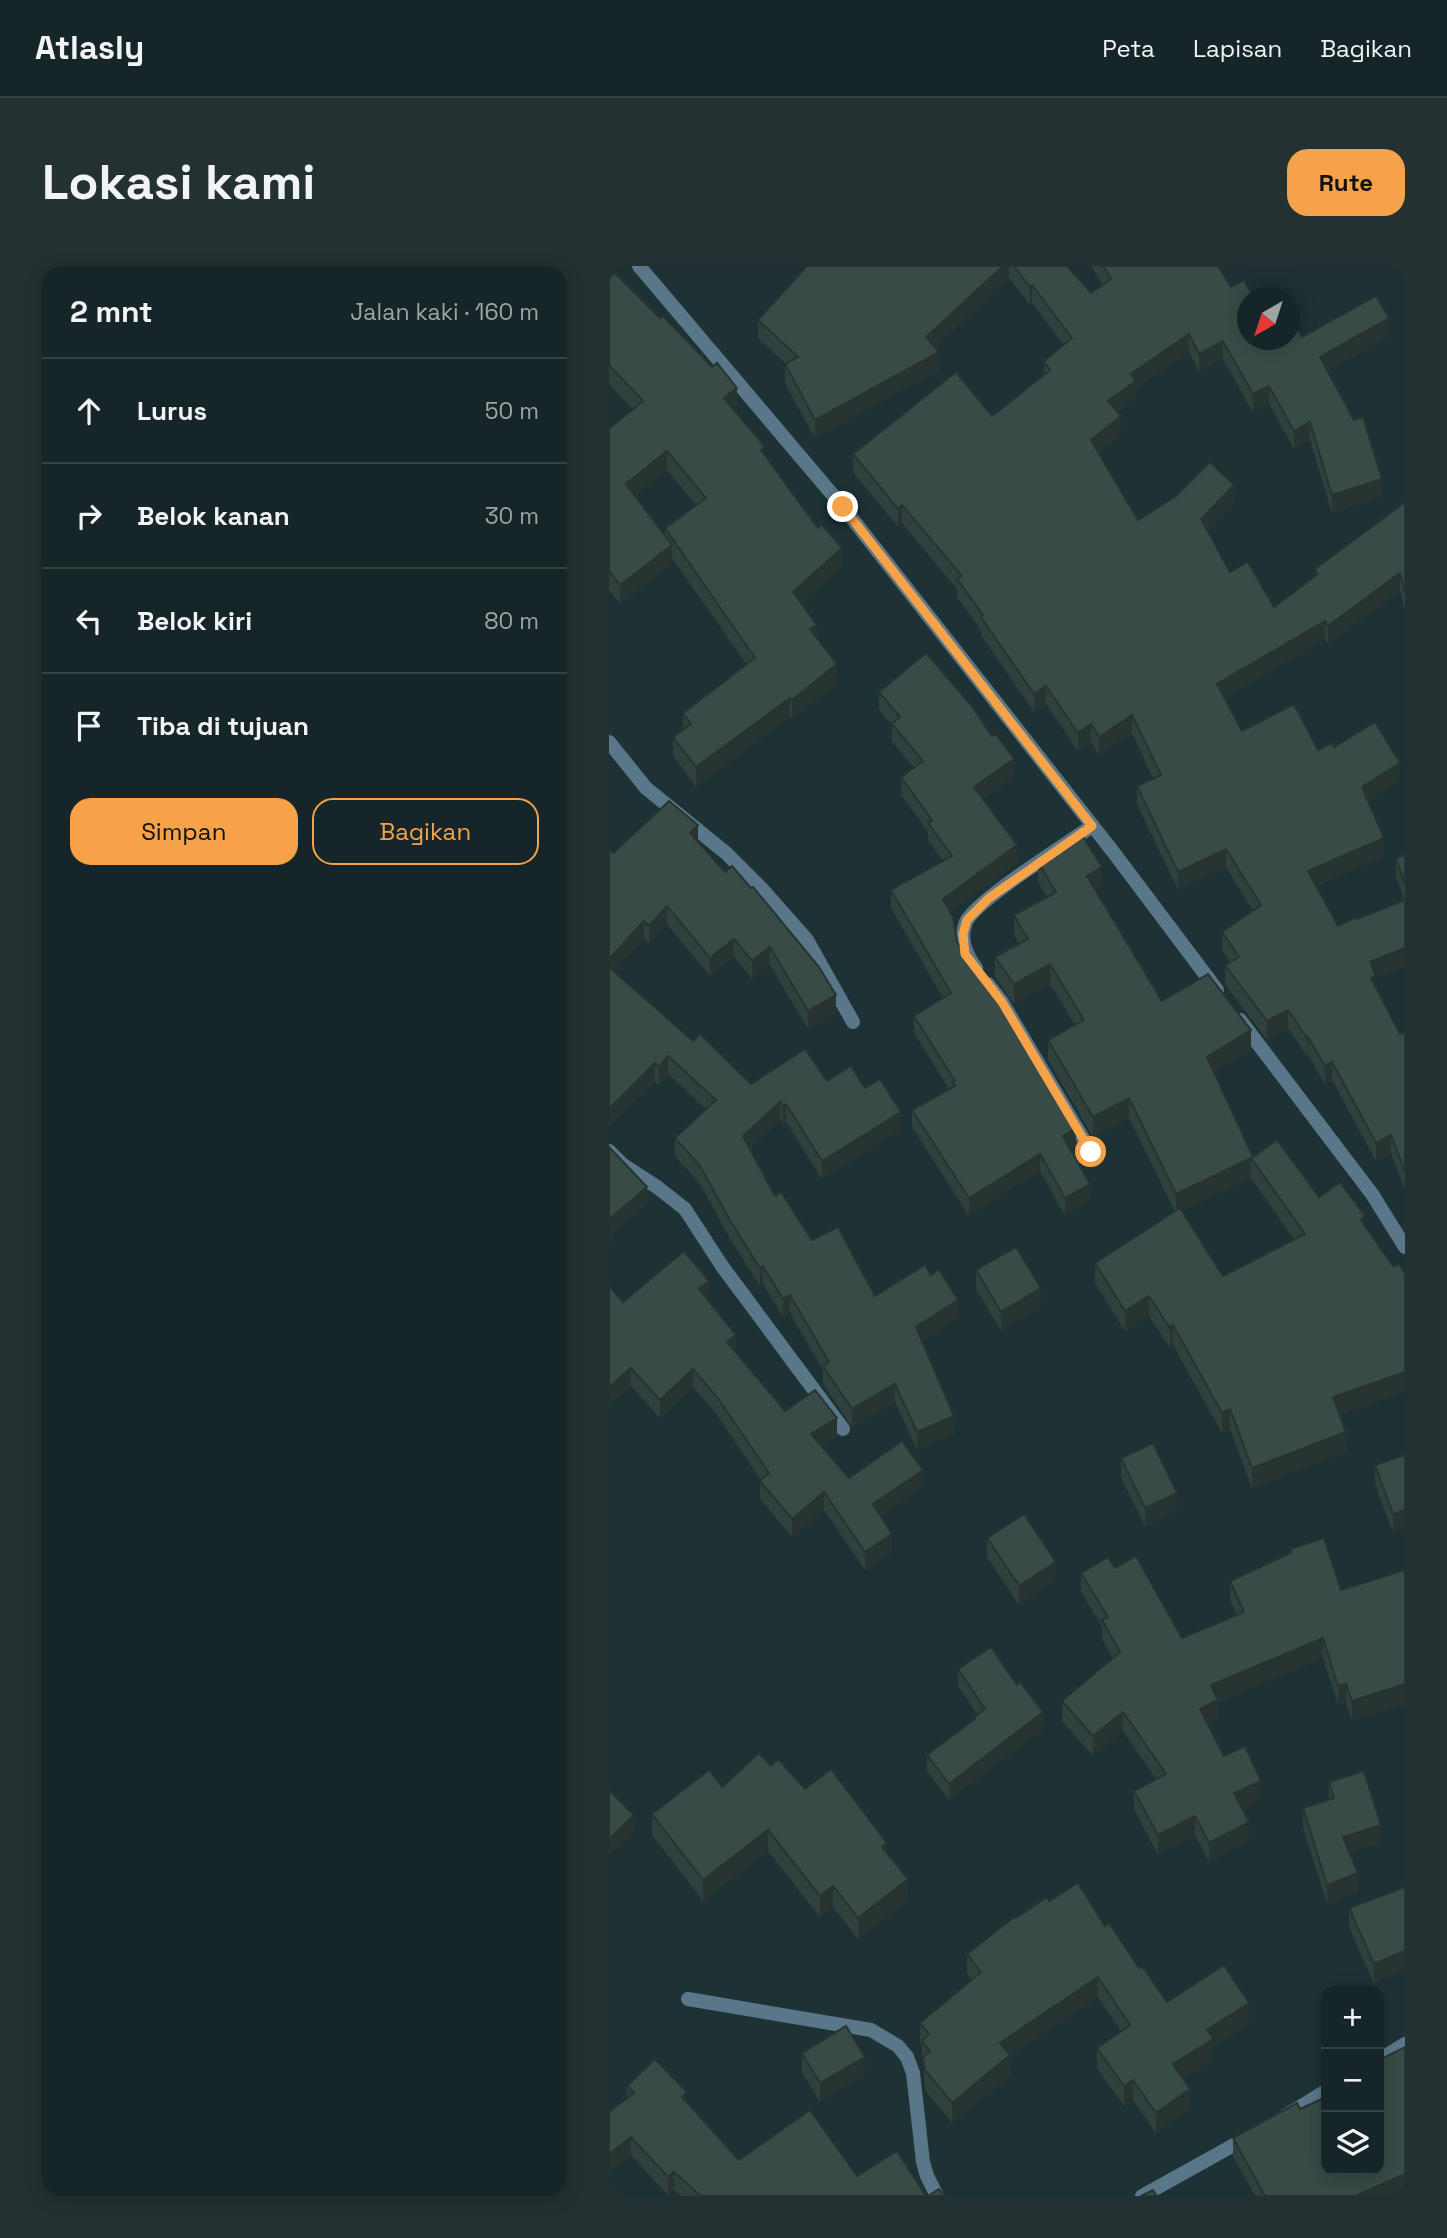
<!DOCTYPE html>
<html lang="id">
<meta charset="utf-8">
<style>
:root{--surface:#162527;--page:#233133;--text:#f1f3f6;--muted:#9ea5a7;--line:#354244;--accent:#f6a248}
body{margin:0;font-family:"Space Grotesk",sans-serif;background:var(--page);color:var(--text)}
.controls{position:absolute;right:21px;bottom:21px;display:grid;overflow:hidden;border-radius:14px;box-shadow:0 4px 18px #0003}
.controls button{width:63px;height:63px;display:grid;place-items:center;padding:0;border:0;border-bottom:2px solid var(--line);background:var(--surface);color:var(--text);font:35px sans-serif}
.compass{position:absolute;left:628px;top:21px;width:63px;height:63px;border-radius:50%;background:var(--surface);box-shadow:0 4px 18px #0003;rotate:219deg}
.stop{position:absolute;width:21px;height:21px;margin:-16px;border:5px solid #f6a248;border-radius:50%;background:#fff}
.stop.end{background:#f6a248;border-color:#fff;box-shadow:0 2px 7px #0008}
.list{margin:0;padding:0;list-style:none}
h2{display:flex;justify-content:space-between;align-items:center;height:91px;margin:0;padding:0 28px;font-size:30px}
h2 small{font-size:23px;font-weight:400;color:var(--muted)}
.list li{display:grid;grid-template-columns:46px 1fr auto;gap:21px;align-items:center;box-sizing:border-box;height:105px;padding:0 28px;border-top:2px solid var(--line)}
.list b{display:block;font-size:26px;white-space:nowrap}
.list em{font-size:23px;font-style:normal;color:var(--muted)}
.actions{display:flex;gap:14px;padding:21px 28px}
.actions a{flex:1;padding:16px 0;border:2px solid var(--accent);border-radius:21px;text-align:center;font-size:24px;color:var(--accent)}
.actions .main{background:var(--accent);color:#111}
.icon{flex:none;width:38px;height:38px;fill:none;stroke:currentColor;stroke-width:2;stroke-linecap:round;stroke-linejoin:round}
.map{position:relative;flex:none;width:796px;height:1930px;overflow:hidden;border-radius:21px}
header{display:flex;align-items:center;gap:42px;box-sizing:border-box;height:98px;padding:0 35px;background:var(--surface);border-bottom:2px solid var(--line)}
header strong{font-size:33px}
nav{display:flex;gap:38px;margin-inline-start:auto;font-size:24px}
.intro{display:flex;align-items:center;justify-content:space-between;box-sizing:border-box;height:168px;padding:0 42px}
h1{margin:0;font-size:49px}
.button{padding:18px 32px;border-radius:21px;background:var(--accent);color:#111;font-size:24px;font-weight:700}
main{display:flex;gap:42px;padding:0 42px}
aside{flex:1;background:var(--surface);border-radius:21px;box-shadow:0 4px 18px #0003}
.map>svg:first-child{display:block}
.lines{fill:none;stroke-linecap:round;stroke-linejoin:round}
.minor{stroke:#5a7789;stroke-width:14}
.wall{fill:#30403d;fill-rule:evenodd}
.shaded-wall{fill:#273432}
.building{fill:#384b47;stroke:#273432;stroke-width:2}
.route{stroke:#f6a248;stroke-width:9}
</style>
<header>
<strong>Atlasly</strong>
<nav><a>Peta</a><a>Lapisan</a><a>Bagikan</a></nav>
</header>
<div class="intro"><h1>Lokasi kami</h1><a class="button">Rute</a></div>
<main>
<aside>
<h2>2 mnt<small>Jalan kaki · 160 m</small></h2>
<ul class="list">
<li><svg class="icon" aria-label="ahead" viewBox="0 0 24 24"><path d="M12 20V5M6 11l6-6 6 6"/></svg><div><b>Lurus</b></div><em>50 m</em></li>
<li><svg class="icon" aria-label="right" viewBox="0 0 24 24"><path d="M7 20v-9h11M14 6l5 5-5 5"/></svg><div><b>Belok kanan</b></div><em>30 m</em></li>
<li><svg class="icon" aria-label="left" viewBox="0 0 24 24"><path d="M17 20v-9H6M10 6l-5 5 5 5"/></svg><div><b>Belok kiri</b></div><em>80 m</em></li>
<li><svg class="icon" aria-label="arrive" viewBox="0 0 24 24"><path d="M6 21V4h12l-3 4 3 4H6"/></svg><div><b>Tiba di tujuan</b></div></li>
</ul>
<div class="actions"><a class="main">Simpan</a><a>Bagikan</a></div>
</aside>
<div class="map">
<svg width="796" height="1930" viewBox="0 0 796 1930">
<rect width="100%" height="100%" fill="#1e3134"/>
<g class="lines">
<g class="minor">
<path d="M30 0 234 241 505 587 608 724"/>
<path d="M0 476 37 522 117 587 153 623 198 674 244 756"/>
<path d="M367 702C357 688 350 673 357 656 367 634 459 577 483 560"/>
<path d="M379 718 393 736 482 886"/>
<path d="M631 754 763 928 796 981"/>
<path d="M0 885 14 899 48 921 76 943 113 1000 234 1163"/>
<path d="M79 1733 262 1764 289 1780 298 1791 304 1807 314 1896 318 1910 328 1930"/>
<path d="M770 1794 796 1778"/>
<path d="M673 1852 717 1825"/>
<path d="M533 1930 641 1870"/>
</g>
</g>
<g class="wall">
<path d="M198 0H458L482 27 494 19 482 0H609L639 74 693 71 780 70 718 105 773 231 723 247 701 174 685 183 660 138 644 147 614 93 590 106 580 86 527 123V133L509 146 512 168 489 187 529 254 625 237 598 264 621 306 665 341 706 311V303L796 236V344L791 325 719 378 716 373 616 432 633 465 709 484 725 481 791 515 759 535 775 590 707 620 729 660 795 634 787 610V592L796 589V700L767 712V722L791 768 796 766V924L782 887 767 895 723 814 716 818 699 789 698 790 679 762 658 774 616 718V699L621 696 613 684V666L644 645 617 601 569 624 528 538V520L544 513 523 467 490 489 482 476 469 485 437 438 425 446 372 369V364L348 331V323L293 257 289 261 244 206V188L383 150 435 109V95L455 79 423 37 421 39 400 12 326 81 330 104 206 172 176 117V98H177L149 72V54Z"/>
<path d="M0 1 128 141 125 143 233 301 193 337 228 417 183 453 181 451 87 521 64 490V471L74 464V447L138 399 63 292V298L11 338 0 324V163L24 144 0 118ZM58 204 87 239 56 262V269L26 229Z"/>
<path d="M270 426 405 510 374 533 408 596 341 646 348 676 467 880 462 883 481 935 456 950 431 905 360 950 303 861V844L340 823 305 767V750L334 732 282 642V624L334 595 319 574V566L292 529V511L305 502 283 475V459L270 444Z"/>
<path d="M89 576 227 747 199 763 161 699 143 713 125 691 101 710 58 658 40 678 35 673 5 705 84 775 142 818 218 815 256 822 292 864 213 913 177 856 174 858 171 854 141 882 166 930 203 974 266 1030 349 1052 313 1075 345 1168 308 1184 286 1136 243 1161 214 1118V1104L181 1047 174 1051 154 1018 151 1020 122 974 91 918 66 890V872L97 843 59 808 50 819 46 816 0 861 4 587Z"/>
<path d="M429 596 493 621 486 625 553 735 642 784 605 806 644 891 756 960 784 1000 796 1007V1125L731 1149 737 1186 643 1222 621 1163 613 1167 564 1079 561 1082 540 1050 516 1065 486 1017V997L566 946 520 852 484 871 439 794V774L466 759 441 718 405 738 386 711V691L410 677 405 669V649L438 631 429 616ZM642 912 685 973 614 1010 573 945Z"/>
<path d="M367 1004 432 1041 392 1065 367 1023Z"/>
<path d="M0 1020 14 1036 100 1033 99 1034 127 1087 176 1145 228 1170 212 1180 240 1212 314 1222 272 1250 283 1286 256 1304 215 1244 183 1271 151 1233V1215L152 1214 108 1149 84 1121 51 1152 22 1120 0 1139Z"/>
<path d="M796 1189 784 1267 766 1218V1199Z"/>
<path d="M512 1192 568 1245 536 1260 512 1211Z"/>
<path d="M378 1272 447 1314 410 1339 378 1291Z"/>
<path d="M681 1283 732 1324 796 1304V1438L743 1454 737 1437 729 1439 714 1392 609 1436V1453L599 1458 615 1490 652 1534 634 1543 640 1575 600 1596 586 1569 549 1588 525 1544V1525L547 1513 514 1465 484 1490 453 1455V1435L504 1393 493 1373V1360L472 1326V1307L506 1302 573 1372 628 1349 621 1334V1315L681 1288Z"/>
<path d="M349 1403 434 1463 340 1534 318 1505V1489L365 1454V1451L368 1448 349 1420Z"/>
<path d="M162 1500 196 1523 278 1587 299 1634 249 1673 224 1641 211 1651 159 1585 94 1635 43 1569V1548L113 1521Z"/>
<path d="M720 1516 772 1577 741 1587 749 1626 718 1638 694 1561V1542L720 1534Z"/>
<path d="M796 1621 765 1718 740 1661V1642Z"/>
<path d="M440 1635 496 1660 558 1736 640 1757 604 1781V1793L574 1812 581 1843 547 1867 524 1834 515 1840 488 1802V1782L512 1765 489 1731 401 1790V1810L343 1857 316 1824 314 1796 313 1795V1779L311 1777V1757L363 1714 358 1708V1688L407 1652Z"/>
<path d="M796 1781V1928L791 1930H646L624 1891V1872L717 1904Z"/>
<path d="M193 1787 256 1809 211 1836 193 1806Z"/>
<path d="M18 1820 78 1837 130 1894 248 1910 317 1930H72L65 1924 59 1929 22 1889 0 1906V1846L18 1832Z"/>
</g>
<g class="shaded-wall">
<path d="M394 0H400V12L317 89V71Z"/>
<path d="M423 19V37L421 39V21Z"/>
<path d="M780 52V70L711 109V91Z"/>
<path d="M580 68V86L527 123V133L499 153V135L522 108Z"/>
<path d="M614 75V93L590 106V88Z"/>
<path d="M330 86V104L206 172V154Z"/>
<path d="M660 120V138L644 147V128Z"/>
<path d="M128 122V141L115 151V132Z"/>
<path d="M512 150V168L482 192V174Z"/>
<path d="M701 156V174L685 183V165Z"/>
<path d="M58 185V204L17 237V218Z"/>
<path d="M773 213V231L723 247V229Z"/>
<path d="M625 219V237L592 271V253Z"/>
<path d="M293 239V257L289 261V243Z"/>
<path d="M63 279V298L11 338V319Z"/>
<path d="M233 282V301L184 345V326Z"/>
<path d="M791 307V325L719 378V360Z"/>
<path d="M716 355V373L608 436V418Z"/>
<path d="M208 359V378L201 363Z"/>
<path d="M228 398V417L183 453V434Z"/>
<path d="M437 420V438L425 446V428Z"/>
<path d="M181 432V451L87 521V501Z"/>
<path d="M523 449V467L490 489V471Z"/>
<path d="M482 458V476L469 485V467Z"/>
<path d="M405 493V510L365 539V521Z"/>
<path d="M791 497V515L753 539V521Z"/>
<path d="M89 559V577L81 567Z"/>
<path d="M775 572V590L699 623V605Z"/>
<path d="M408 579V596L334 651V633Z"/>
<path d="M617 583V601L569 624V606Z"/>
<path d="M493 601V621L478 630V610Z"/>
<path d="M58 640V658L40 678V660Z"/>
<path d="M35 655V673L0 711V693Z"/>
<path d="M125 673V691L101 710V692Z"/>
<path d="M161 681V699L143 713V695Z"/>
<path d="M796 682V700L767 712V728L762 730 761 696Z"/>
<path d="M441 698V718L405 738V718Z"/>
<path d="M227 729V747L199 763V745Z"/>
<path d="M679 744V762L658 774V755Z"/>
<path d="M642 764V784L598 810V791Z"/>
<path d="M699 771V789L698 790V772Z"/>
<path d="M59 790V808L50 819V801Z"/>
<path d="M723 796V814L716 818V800Z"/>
<path d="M46 797V816L0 861V843Z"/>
<path d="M520 832V852L484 871V851Z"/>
<path d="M171 836V854L134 888V870Z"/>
<path d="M177 838V856L174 858V840Z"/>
<path d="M292 846V864L213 913V895Z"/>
<path d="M467 862V880L454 887V870Z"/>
<path d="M782 869V887L767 895V877Z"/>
<path d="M431 888V905L360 950V932Z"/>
<path d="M642 892V912L567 948V928Z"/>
<path d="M481 918V935L456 950V932Z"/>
<path d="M38 921V939L3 968V978L0 981V953Z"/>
<path d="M154 1000V1018L151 1020V1002Z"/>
<path d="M100 1015V1033L90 1041V1023Z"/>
<path d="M432 1022V1041L392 1065V1046Z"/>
<path d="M181 1029V1047L174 1051V1033Z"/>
<path d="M540 1030V1050L516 1065V1045Z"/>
<path d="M349 1034V1052L307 1079V1061Z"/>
<path d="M564 1059V1079L561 1082V1062Z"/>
<path d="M127 1069V1087L118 1076Z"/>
<path d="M22 1102V1120L0 1139V1121Z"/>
<path d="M84 1103V1121L51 1152V1134Z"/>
<path d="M796 1106V1125L724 1151V1131Z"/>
<path d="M286 1118V1136L243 1161V1143Z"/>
<path d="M621 1143V1163L613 1167V1147Z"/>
<path d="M345 1150V1168L308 1184V1166Z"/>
<path d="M228 1152V1170L202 1186V1168Z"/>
<path d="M737 1166V1186L643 1222V1202Z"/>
<path d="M314 1204V1222L264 1256V1238Z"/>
<path d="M215 1226V1244L183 1271V1253Z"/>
<path d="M568 1227V1245L536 1260V1242Z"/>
<path d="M796 1244V1262L784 1267V1248Z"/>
<path d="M283 1268V1286L256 1304V1286Z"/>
<path d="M447 1296V1314L410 1339V1320Z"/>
<path d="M714 1372V1392L609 1436V1453L591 1462V1443L602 1419Z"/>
<path d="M737 1418V1437L729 1439V1420Z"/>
<path d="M796 1418V1438L743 1454V1435Z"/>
<path d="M434 1446V1463L340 1534V1518Z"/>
<path d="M514 1446V1465L484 1490V1470Z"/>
<path d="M652 1515V1534L625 1547V1527Z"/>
<path d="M25 1549V1566L0 1590V1573Z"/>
<path d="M586 1550V1569L549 1588V1569Z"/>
<path d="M640 1556V1575L600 1596V1577Z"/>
<path d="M772 1559V1577L734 1590V1571Z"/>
<path d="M159 1564V1585L94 1635V1614Z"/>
<path d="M278 1577V1598L273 1581Z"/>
<path d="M749 1607V1626L718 1638V1619Z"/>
<path d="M299 1613V1634L249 1673V1652Z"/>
<path d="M224 1620V1641L211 1651V1630Z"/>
<path d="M796 1685V1704L765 1718V1698Z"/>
<path d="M489 1711V1731L401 1790V1810L343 1857V1837L391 1777Z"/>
<path d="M640 1737V1757L604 1781V1793L564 1818V1798L598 1764Z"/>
<path d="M256 1791V1809L211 1836V1817Z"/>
<path d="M524 1814V1834L515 1840V1820Z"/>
<path d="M581 1823V1843L547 1867V1847Z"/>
<path d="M78 1826V1844L73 1831Z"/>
<path d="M22 1871V1889L0 1906V1888Z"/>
<path d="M65 1906V1924L59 1929V1911Z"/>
<path d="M796 1908V1928L791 1930H746Z"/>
</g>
<g class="building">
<path d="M198 0H394L317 71 330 86 206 154 176 98 189 91 149 54Z"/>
<path d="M405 0H458L482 27 502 13 494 0H609L622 21 635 14 645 32H639V74H681V51L693 71 767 30 780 52 711 91 745 154 754 151 773 213 723 229 701 156 685 165 660 120 644 128 614 75 590 88 580 68 522 108 527 115 499 135 512 150 482 174 529 254 567 230 601 196 625 219 592 253 621 306 639 296 665 341 709 308 706 303 796 236V326L791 307 719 360 716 355 608 418 633 465 685 438 709 484 723 477 725 481 766 456 791 497 753 521 775 572 699 605 729 660 747 651 748 653 796 634V682L761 696 767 710 762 712 791 768 796 766V906L782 869 767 877 723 796 716 800 699 771 698 772 679 744 658 755 616 699 630 691 613 666 652 639 617 583 569 606 528 520 552 509 523 449 490 471 482 458 469 467 437 420 425 428 372 351 374 349 348 313 353 310 293 239 289 243 244 188 347 106 383 150 441 104 435 95 463 72 423 19 421 21Z"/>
<path d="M0 1 51 52 54 50 103 101 108 97 128 122 115 132 156 181 152 184 209 262 212 258 233 282 184 326 208 359 201 363 228 398 183 434 181 432 87 501 64 471 82 458 74 447 146 392 56 262 97 232 58 185 17 218 63 279 11 319 0 305V163L34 135 0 99Z"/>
<path d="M317 387 362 439 383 470 387 468 405 493 365 521 408 579 334 633 344 651 348 676 385 724 467 862 454 870 481 918 456 932 431 888 360 932 303 844 346 820 343 816 346 815 305 750 342 727 282 624 343 590 319 557 323 554 292 511 314 495 283 458 291 451 270 426Z"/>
<path d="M60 535 89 559 81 567 116 606 123 600 142 622 144 621 210 701 227 729 199 745 161 681 143 695 125 673 101 692 58 640 40 660 35 655 0 693V583L4 587Z"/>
<path d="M473 569 493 601 478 610 553 735 599 708 642 764 598 791 644 891 668 874 710 931 731 916 756 950 752 954 784 1000 790 998 796 1007V1106L724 1131 737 1166 643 1202 621 1143 613 1147 564 1059 561 1062 540 1030 516 1045 486 997 571 942 614 1010 696 968 642 892 567 928 520 832 484 851 439 774 475 754 441 698 405 718 386 691 419 673 405 649 447 626 429 596Z"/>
<path d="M796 589V618L787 592Z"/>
<path d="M0 701 84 775 91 768 142 818 196 783 218 815 242 800 256 822 271 813 292 846 213 895 177 838 174 840 171 836 134 870 166 930 172 926 203 974 229 961 266 1030 316 999 322 1009 330 1003 349 1034 307 1061 345 1150 308 1166 286 1118 243 1143 214 1100 220 1096 181 1029 174 1033 154 1000 151 1002 122 956 91 900 66 872 107 834 59 790 50 801 46 797 0 843Z"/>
<path d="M0 881 38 921 0 953Z"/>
<path d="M407 981 432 1022 392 1046 367 1004Z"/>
<path d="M75 985 100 1015 90 1023 127 1069 118 1076 176 1145 206 1124 228 1152 202 1168 240 1212 293 1175 314 1204 264 1238 283 1268 256 1286 215 1226 183 1253 151 1215 160 1207 108 1131 84 1103 51 1134 22 1102 0 1121V1020L14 1036Z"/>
<path d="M544 1177 568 1227 536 1242 512 1192Z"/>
<path d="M796 1189V1244L784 1248 766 1199Z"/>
<path d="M415 1248 447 1296 410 1320 378 1272Z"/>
<path d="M715 1272 732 1324 796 1304V1418L743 1435 737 1418 729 1420 714 1372 602 1419 609 1434 591 1443 615 1490 636 1480 652 1515 625 1527 640 1556 600 1577 586 1550 549 1569 525 1525 557 1508 514 1446 484 1470 453 1435 511 1386 493 1354 499 1351 472 1307 499 1291 506 1302 527 1290 573 1372 635 1346 621 1315 682 1287 681 1283Z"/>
<path d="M382 1381 408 1419 411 1416 434 1446 340 1518 318 1489 366 1453 365 1451 376 1443 349 1403Z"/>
<path d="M150 1487 162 1500 169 1493 196 1523 222 1503 278 1577 273 1581 299 1613 249 1652 224 1620 211 1630 159 1564 94 1614 43 1548 100 1504 113 1521Z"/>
<path d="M755 1505 772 1559 734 1571 749 1607 718 1619 694 1542 725 1532 720 1516Z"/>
<path d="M0 1524 25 1549 0 1573Z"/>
<path d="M469 1617 496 1660 500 1657 530 1702 533 1700 558 1736 615 1699 640 1737 598 1764 604 1773 564 1798 581 1823 547 1847 524 1814 515 1820 488 1782 521 1759 489 1711 391 1777 401 1789 343 1837 316 1804 314 1791 321 1785 313 1775 320 1768 311 1757 372 1706 358 1688 405 1651 407 1652 438 1631 440 1635Z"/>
<path d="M796 1621V1685L765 1698 740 1642Z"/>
<path d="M237 1760 256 1791 211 1817 193 1787Z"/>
<path d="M796 1781V1908L746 1930H656L624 1872 688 1837 691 1843 717 1831V1904H770V1794Z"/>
<path d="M46 1793 78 1826 73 1831 130 1894 201 1844 248 1910 288 1885 317 1930H92L65 1906 59 1911 22 1871 0 1888V1846L25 1827 18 1820Z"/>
<path d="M330 1923 335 1930H319Z"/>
<path d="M544 1924 548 1930H532Z"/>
</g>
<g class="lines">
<path class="route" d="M234 241 483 560 380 632 358 654 354 668 356 688 393 736 482 886"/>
</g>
</svg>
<div class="controls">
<button>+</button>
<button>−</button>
<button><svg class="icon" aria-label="layers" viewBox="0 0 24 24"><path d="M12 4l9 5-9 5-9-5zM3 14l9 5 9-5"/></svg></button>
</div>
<svg class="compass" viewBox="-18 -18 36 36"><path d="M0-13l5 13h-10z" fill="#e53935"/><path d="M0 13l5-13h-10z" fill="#9ea5a7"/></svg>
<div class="stop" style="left:482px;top:886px"></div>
<div class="stop end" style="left:234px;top:241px"></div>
</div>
</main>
